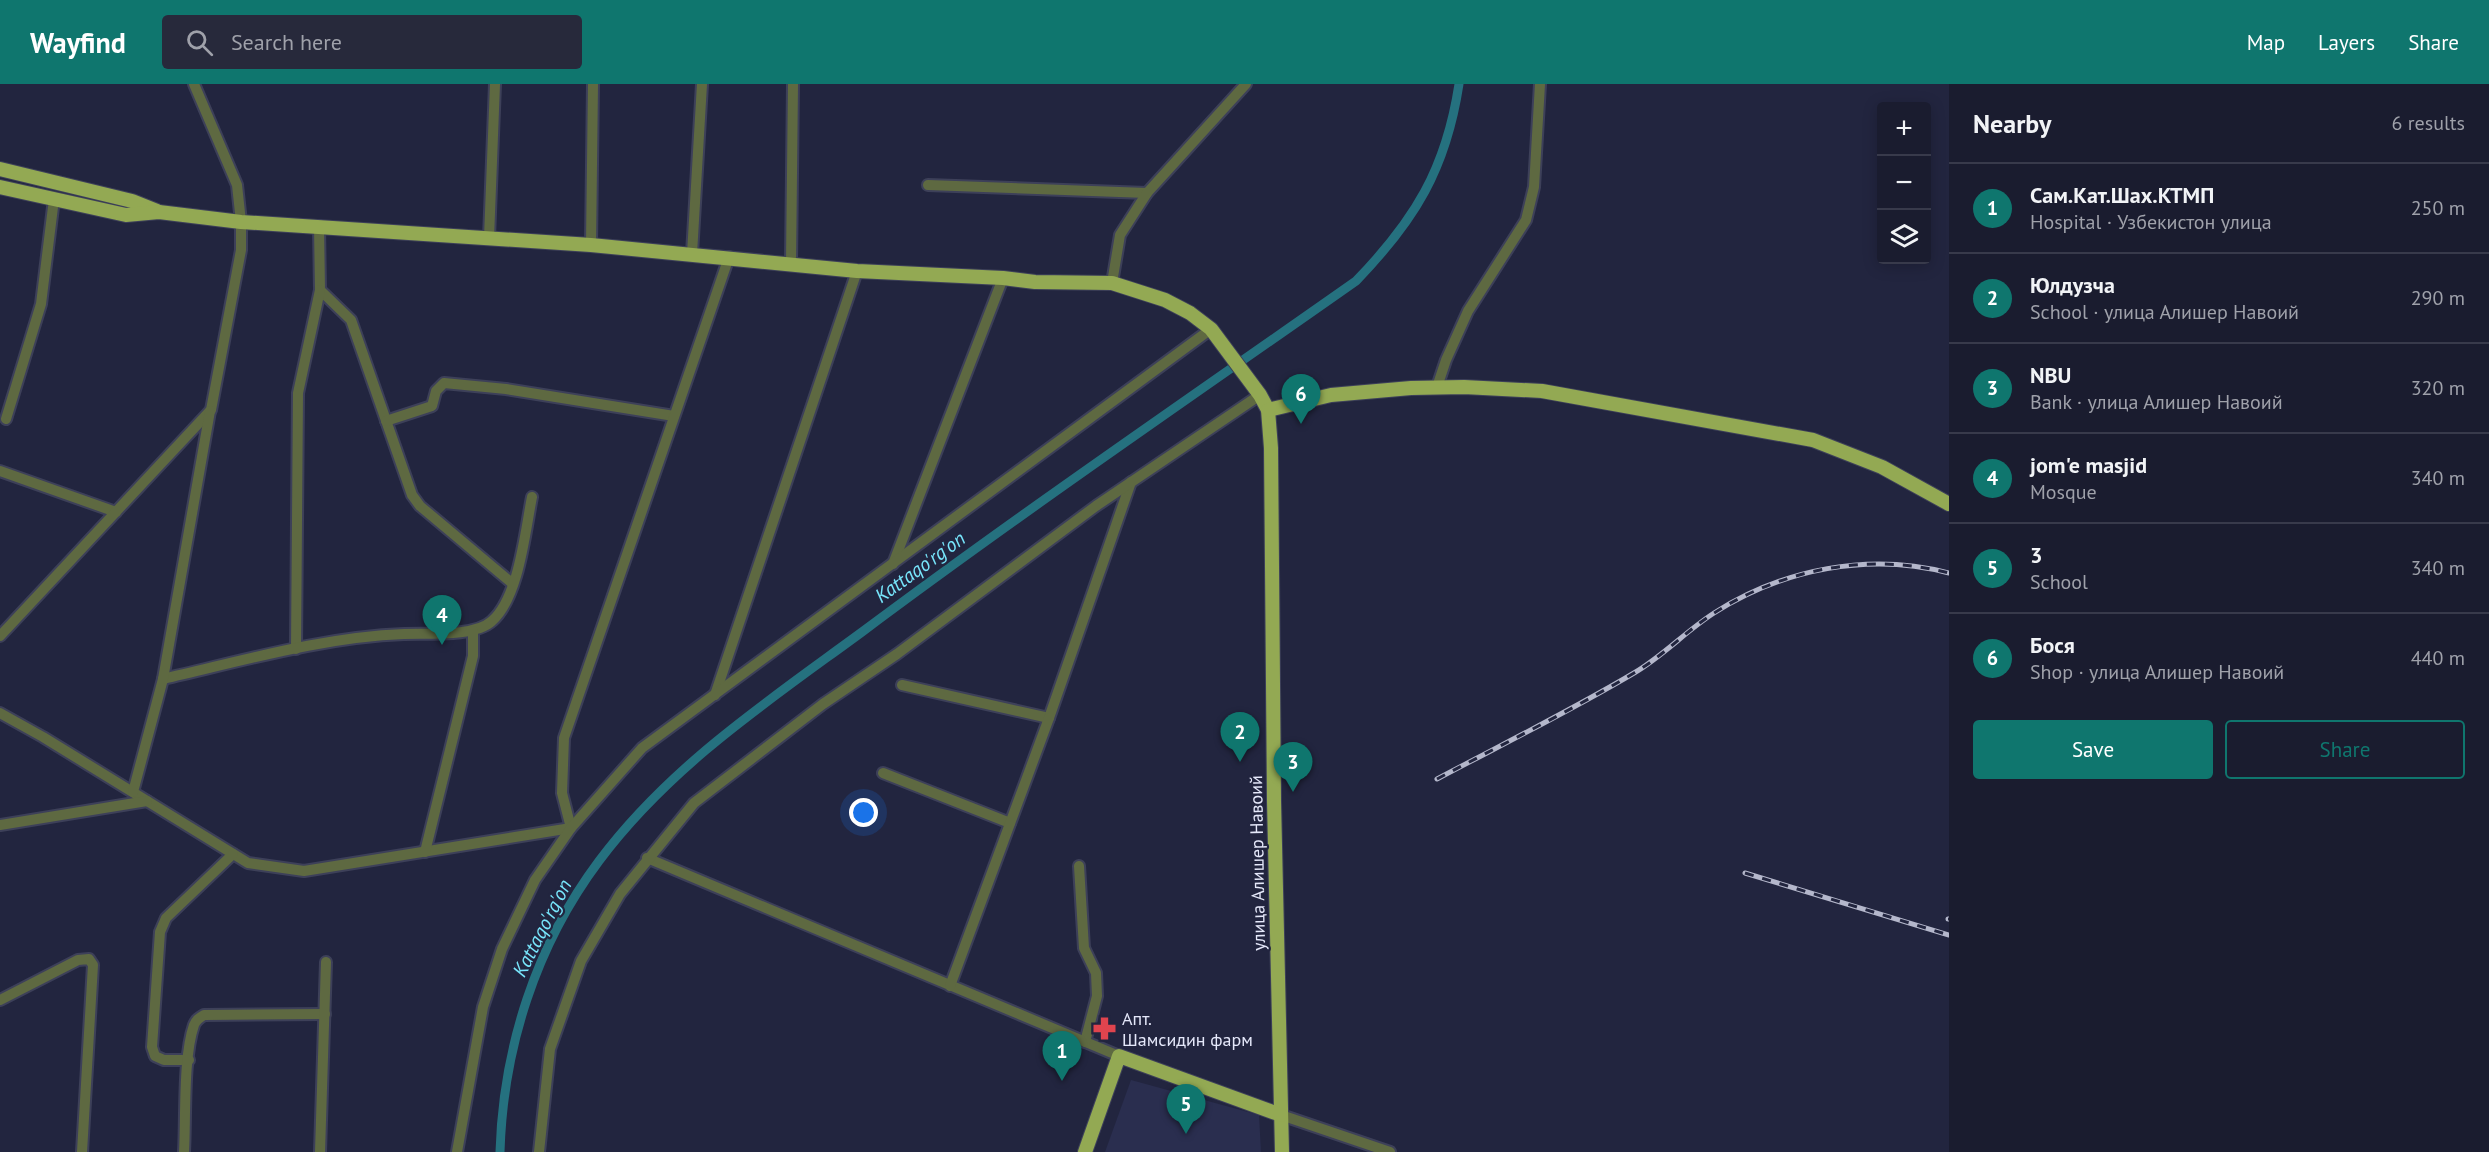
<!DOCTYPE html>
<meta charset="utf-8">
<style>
:root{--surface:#1a1c2f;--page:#27293b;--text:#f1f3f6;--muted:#9fa1aa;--line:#383a4b;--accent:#0f766e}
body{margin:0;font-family:"PT Sans",sans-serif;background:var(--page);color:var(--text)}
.controls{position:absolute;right:18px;top:18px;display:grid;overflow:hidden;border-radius:6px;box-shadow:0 3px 15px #0003}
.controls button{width:54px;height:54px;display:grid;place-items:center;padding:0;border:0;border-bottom:2px solid var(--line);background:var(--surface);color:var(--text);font:30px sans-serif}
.you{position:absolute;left:864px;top:729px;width:21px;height:21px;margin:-15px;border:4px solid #fff;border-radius:50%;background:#1a73e8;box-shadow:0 0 0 9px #1a73e833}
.badge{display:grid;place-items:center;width:39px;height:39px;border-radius:50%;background:var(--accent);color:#fff;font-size:20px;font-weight:700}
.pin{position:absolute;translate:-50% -50px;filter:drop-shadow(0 2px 3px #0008)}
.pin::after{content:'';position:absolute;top:32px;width:21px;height:18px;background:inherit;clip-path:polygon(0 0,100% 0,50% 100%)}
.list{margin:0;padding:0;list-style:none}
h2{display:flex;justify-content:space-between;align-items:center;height:78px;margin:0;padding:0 24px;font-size:26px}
h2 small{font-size:20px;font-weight:400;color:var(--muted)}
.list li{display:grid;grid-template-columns:39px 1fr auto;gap:18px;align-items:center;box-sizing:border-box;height:90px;padding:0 24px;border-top:2px solid var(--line)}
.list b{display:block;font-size:22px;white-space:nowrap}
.list p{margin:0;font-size:20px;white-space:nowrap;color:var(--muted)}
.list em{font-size:20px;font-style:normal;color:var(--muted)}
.actions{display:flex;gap:12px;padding:18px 24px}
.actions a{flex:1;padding:14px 0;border:2px solid var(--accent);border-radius:6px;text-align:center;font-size:21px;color:var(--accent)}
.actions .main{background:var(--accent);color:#fff}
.icon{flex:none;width:33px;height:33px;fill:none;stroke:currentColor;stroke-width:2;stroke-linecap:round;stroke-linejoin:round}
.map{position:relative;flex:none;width:1949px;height:1068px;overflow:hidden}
header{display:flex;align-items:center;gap:36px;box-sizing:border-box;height:84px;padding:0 30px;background:var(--accent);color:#fff}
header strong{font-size:28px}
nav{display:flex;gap:33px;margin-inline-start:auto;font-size:21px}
.search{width:420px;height:54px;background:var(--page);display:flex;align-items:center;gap:15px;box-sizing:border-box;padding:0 21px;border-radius:6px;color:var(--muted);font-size:22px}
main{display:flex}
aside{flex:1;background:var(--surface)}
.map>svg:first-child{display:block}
.built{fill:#2a2e4f}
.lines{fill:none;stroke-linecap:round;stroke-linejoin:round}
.canal{stroke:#25717f;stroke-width:9}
.minor-casing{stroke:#3d4059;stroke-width:14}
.major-casing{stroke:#3d4059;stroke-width:16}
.minor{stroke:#5e6941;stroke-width:10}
.major{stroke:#93a953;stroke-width:14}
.rail-casing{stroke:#b4b7cb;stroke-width:5}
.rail{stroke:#22253f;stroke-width:3;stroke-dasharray:9;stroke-linecap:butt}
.labels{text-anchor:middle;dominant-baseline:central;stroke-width:4.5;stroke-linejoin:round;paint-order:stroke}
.street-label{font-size:18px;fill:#e5e8fa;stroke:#22253f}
.poi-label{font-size:18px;fill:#e5e8fa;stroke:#22253f;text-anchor:start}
.water-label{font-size:20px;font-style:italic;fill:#78e6fc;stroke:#22253f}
</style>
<header>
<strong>Wayfind</strong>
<div class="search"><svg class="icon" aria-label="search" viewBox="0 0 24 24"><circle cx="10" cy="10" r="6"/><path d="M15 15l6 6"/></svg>Search here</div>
<nav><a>Map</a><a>Layers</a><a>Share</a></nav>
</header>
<main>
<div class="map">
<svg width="1949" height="1068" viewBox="0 0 1949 1068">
<rect width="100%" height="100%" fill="#22253f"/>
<path class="built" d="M1131 996 1259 1031 1261 1068H1105Z"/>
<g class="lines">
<path class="canal" d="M500 1068C503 964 536 861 599 777 670 682 768 617 862 548 1024 427 1191 313 1356 197 1415 136 1446 85 1459 0"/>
<defs>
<g id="minor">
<path d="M928 101 1147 109"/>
<path d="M319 142 320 206 351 236 412 411 420 422 513 500"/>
<path d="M489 154 495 0"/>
<path d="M591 161 593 0"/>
<path d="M692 170 702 0"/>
<path d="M791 180 793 0"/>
<path d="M1112 199 1120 151 1147 109 1246 0"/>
<path d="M1437 303 1446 276 1468 227 1526 136 1534 103 1540 0"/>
<path d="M6 335 41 220 54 115"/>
<path d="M386 337 432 322 436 307 444 299 506 305 674 332"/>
<path d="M0 387 116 428"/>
<path d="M893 480 1003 194"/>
<path d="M0 552 211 326 241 166V138L237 101 194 0"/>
<path d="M296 565 298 309 320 206"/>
<path d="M163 595C242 577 323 553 404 550 427 549 475 553 492 537 519 513 525 448 532 413"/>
<path d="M902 601 1049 634"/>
<path d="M715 611 857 187"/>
<path d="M0 629 43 653 248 779 304 787 571 744 562 709 564 654 729 173"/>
<path d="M883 689 1010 739"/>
<path d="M133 708 163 595 210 327"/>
<path d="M0 741 147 717"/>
<path d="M425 768 473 572V547"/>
<path d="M647 774 1119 972"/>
<path d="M1079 782 1084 864 1096 889 1097 912 1085 958"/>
<path d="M950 902 1049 634 1131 398"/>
<path d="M0 916 78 876 89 875 93 881 82 1068"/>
<path d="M189 976H164L155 972 152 963 160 848 166 834 233 770"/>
<path d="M1281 1031 1390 1068"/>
<path d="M184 1068C186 1033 183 973 194 941 196 936 199 934 204 931L325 930"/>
<path d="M320 1068 326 878"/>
<path d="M457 1068 483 923 502 865 535 796 571 744 642 664 1211 245"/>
<path d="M539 1068 550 965 581 877 620 810 694 719 823 620 897 570 1096 422 1260 311"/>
</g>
<g id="major">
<path d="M0 85 132 117 157 127"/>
<path d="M0 103 126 131 159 128 241 138 591 161 857 187 1003 194 1035 198 1112 199 1165 216 1190 229 1211 245 1260 311 1268 326 1271 364 1274 717 1282 1068"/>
<path d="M1268 326 1331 311 1411 304 1464 303 1542 307 1813 356 1882 383 1949 420"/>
<path d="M1085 1068 1119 972 1281 1031"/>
</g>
</defs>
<use href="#minor" class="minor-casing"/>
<use href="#major" class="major-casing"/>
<use href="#minor" class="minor"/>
<use href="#major" class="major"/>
<defs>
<g id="rail">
<path d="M1437 695C1503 660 1570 627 1634 589 1663 572 1686 547 1714 529 1783 485 1869 468 1949 489"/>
<path d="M1745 789 1949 851"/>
<path d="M1948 835H1949"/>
</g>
</defs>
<use href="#rail" class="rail-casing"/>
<use href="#rail" class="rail"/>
</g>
<defs>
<symbol id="pharmacy-bare" viewBox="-9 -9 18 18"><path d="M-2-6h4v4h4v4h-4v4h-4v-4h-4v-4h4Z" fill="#e0444e" stroke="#22253f" stroke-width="2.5" paint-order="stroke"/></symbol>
</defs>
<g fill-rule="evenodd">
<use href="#pharmacy-bare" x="1088" y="928" width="33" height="33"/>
</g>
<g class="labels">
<g class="street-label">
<text transform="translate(1257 779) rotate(-91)">улица Алишер Навоий</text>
</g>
<g class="poi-label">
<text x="1122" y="934">Апт.<tspan x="1122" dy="21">Шамсидин фарм</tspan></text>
</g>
<g class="water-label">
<text transform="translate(920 483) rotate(-36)">Kattaqo'rg'on</text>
<text transform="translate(542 844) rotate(-63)">Kattaqo'rg'on</text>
</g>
</g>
</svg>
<div class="controls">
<button>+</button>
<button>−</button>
<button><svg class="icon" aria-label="layers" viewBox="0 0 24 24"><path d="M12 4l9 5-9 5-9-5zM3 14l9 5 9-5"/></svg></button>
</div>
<div class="you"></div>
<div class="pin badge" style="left:1062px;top:997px">1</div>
<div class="pin badge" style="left:1240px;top:678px">2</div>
<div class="pin badge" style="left:1293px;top:708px">3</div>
<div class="pin badge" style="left:442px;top:561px">4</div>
<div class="pin badge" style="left:1186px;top:1050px">5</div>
<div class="pin badge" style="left:1301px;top:340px">6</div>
</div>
<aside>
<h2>Nearby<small>6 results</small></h2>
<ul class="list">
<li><span class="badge">1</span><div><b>Сам.Кат.Шах.КТМП</b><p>Hospital · Узбекистон улица</p></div><em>250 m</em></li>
<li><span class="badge">2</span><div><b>Юлдузча</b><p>School · улица Алишер Навоий</p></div><em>290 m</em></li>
<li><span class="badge">3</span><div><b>NBU</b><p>Bank · улица Алишер Навоий</p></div><em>320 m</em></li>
<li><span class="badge">4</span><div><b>jom'e masjid</b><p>Mosque</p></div><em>340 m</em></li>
<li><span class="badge">5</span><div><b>3</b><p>School</p></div><em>340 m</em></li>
<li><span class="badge">6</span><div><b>Бося</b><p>Shop · улица Алишер Навоий</p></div><em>440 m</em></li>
</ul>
<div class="actions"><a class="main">Save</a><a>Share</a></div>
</aside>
</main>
